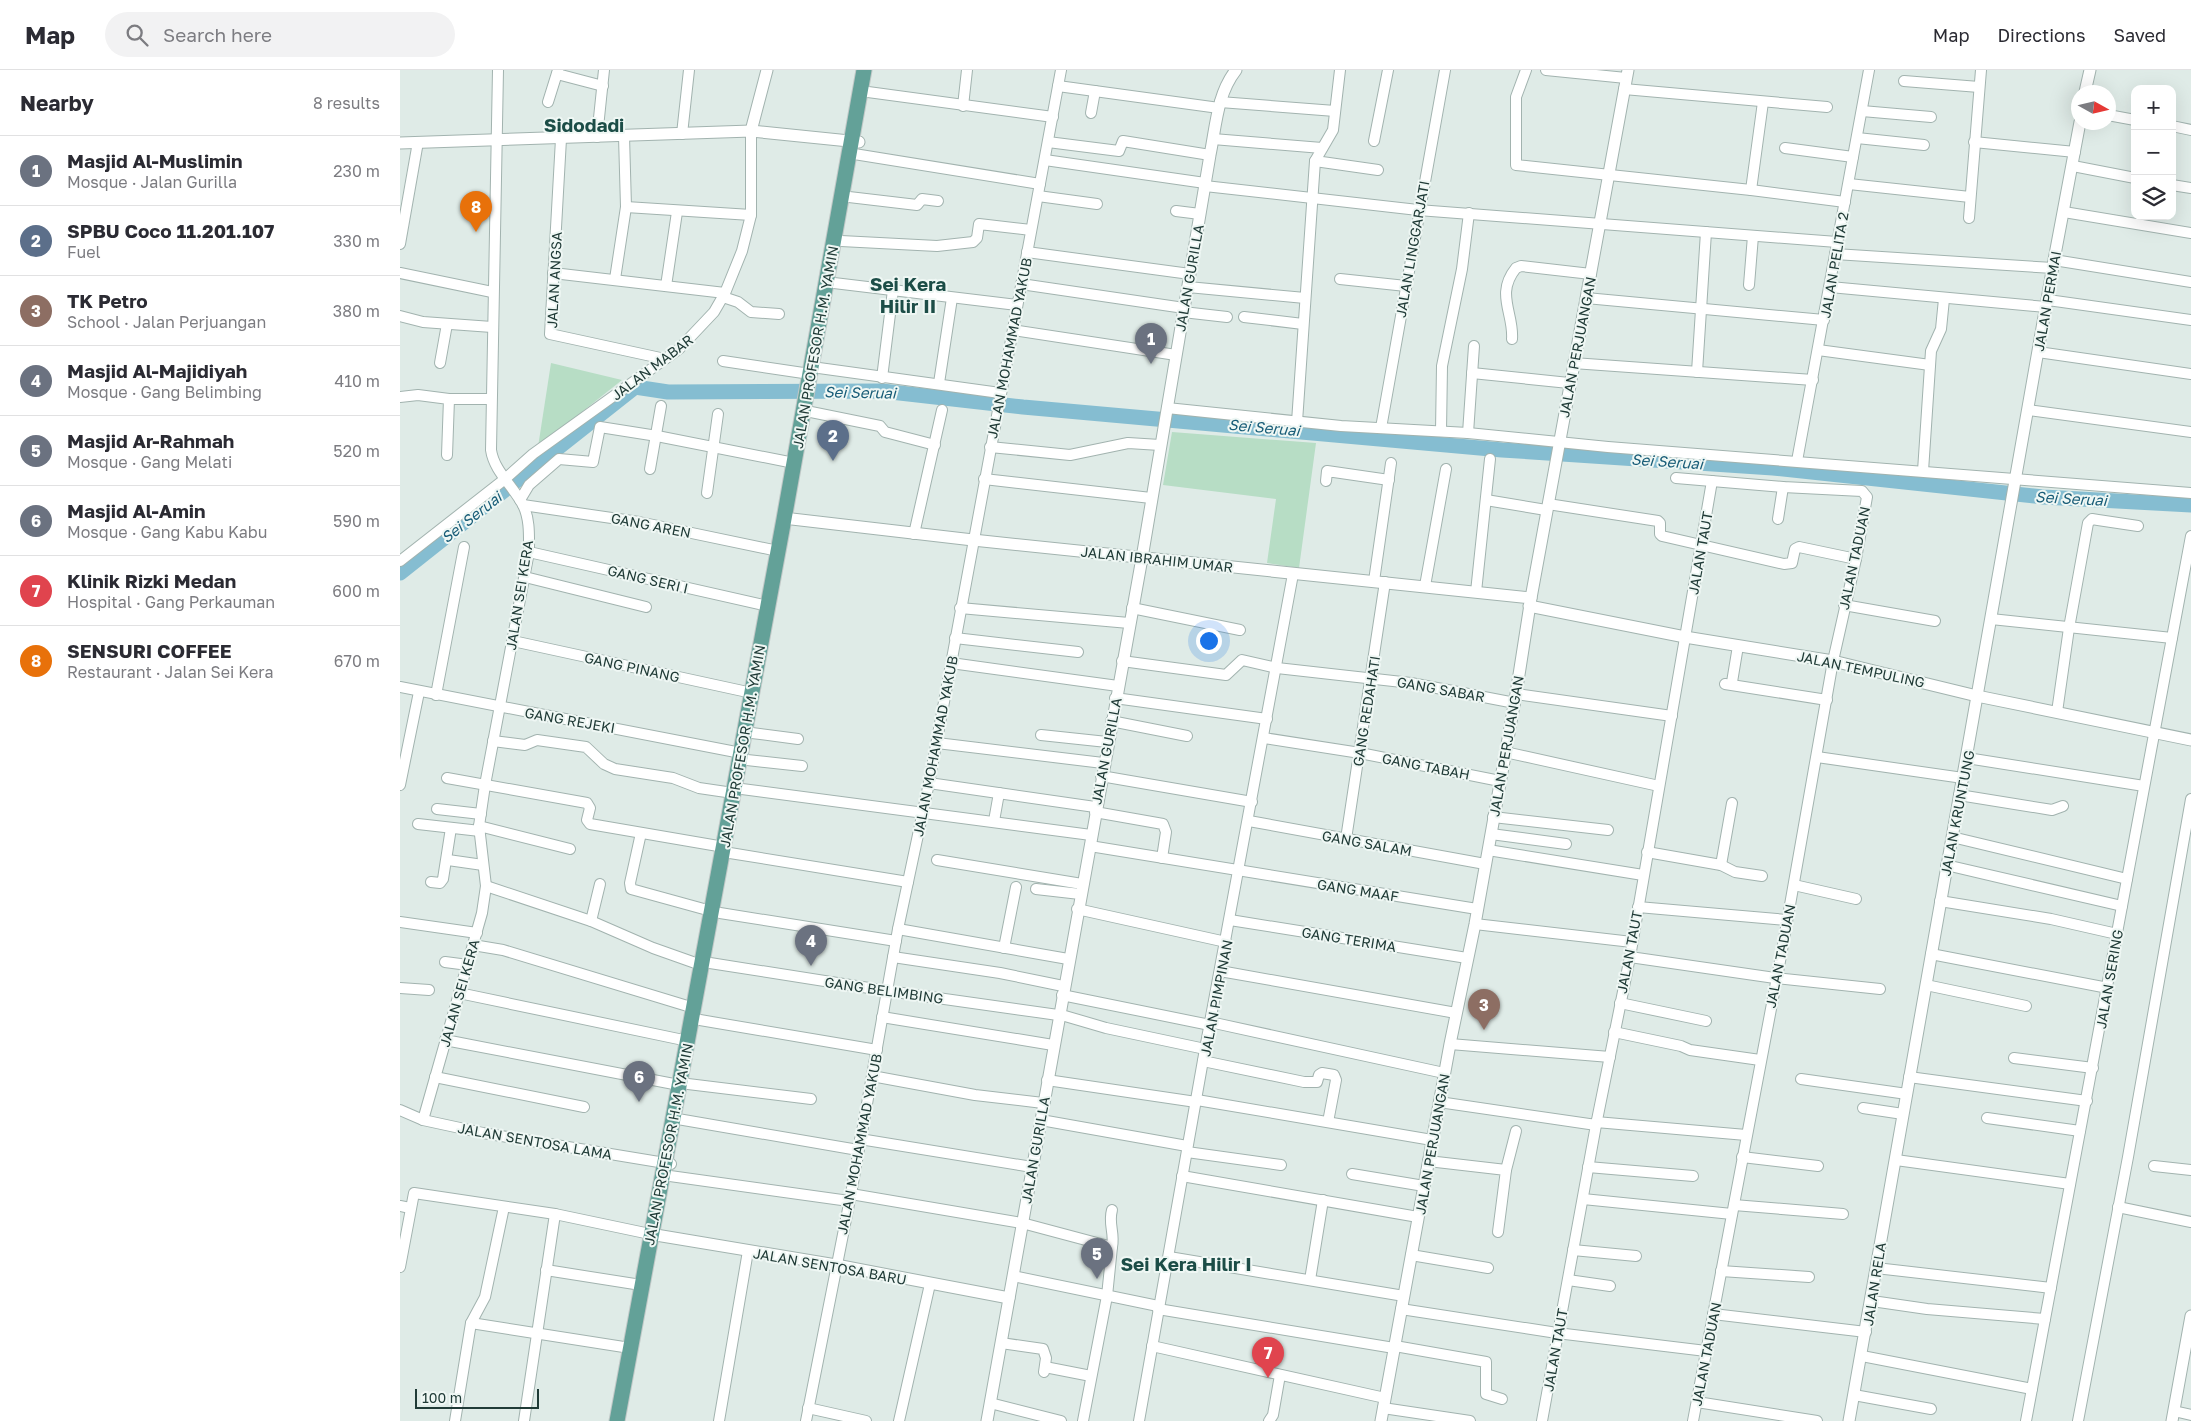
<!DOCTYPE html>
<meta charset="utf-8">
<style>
:root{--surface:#fff;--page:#f2f2f3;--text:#2b2b33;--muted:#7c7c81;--line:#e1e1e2;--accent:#855741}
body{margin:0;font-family:"Golos Text",sans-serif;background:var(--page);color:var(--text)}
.controls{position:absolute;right:15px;top:15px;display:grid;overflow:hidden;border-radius:10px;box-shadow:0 5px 20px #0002}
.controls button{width:45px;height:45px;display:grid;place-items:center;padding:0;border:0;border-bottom:1px solid var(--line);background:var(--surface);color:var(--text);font:25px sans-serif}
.compass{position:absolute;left:1671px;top:15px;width:45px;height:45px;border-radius:50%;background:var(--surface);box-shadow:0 5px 20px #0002;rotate:98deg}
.scale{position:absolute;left:15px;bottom:12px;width:124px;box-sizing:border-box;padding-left:5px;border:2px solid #203b37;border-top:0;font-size:14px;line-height:18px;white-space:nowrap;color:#203b37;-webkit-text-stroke:4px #eff7f4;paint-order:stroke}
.you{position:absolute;left:808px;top:570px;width:18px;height:18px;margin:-12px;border:4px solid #fff;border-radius:50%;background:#1a73e8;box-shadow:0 0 0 8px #1a73e833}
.badge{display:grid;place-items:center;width:32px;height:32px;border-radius:50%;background:var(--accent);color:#fff;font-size:16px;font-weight:700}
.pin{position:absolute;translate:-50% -41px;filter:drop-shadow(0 1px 2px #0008)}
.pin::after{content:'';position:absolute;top:26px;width:18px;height:15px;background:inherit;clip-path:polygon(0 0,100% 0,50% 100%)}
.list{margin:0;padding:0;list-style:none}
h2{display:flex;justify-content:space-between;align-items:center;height:65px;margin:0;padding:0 20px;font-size:21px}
h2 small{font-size:16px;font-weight:400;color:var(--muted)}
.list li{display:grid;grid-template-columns:32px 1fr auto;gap:15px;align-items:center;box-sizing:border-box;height:70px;padding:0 20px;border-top:1px solid var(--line)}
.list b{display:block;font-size:19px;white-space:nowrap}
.list p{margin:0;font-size:16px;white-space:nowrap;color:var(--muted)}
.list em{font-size:16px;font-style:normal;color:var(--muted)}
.icon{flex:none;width:28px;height:28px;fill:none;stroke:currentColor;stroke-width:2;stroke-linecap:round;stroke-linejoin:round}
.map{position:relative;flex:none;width:1791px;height:1351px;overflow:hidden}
header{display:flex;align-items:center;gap:30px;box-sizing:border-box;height:70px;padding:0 25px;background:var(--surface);border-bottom:1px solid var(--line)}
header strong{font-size:24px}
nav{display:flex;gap:28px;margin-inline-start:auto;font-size:18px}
.search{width:350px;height:45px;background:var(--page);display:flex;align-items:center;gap:12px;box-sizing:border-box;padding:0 18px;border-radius:28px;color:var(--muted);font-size:19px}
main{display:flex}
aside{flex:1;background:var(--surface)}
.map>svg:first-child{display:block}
.green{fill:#b7ddc5}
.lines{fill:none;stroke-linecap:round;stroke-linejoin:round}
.river{stroke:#85bdd1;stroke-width:15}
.minor-casing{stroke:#a2b3af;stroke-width:12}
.tertiary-casing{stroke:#a2b3af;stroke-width:13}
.primary-casing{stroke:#c1c8c7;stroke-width:17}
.minor{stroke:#fff;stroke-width:10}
.tertiary{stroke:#fff;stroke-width:11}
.primary{stroke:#63a198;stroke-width:15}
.labels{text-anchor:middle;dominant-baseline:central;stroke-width:4;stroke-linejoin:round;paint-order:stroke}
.street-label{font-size:14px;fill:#203b37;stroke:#eff7f4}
.water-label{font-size:15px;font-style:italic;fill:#195d78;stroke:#eff7f4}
.district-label{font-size:19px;font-weight:bold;fill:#1c4d47;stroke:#eff7f4}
</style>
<header>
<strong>Map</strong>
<div class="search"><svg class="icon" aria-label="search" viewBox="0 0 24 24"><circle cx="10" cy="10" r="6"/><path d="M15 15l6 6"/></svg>Search here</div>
<nav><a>Map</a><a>Directions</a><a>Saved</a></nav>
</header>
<main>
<aside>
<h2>Nearby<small>8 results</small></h2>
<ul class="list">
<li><span class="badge" style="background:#6b7280">1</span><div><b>Masjid Al-Muslimin</b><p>Mosque · Jalan Gurilla</p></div><em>230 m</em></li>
<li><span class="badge" style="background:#5c6f8a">2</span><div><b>SPBU Coco 11.201.107</b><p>Fuel</p></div><em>330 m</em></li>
<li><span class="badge" style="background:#8d6e63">3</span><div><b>TK Petro</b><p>School · Jalan Perjuangan</p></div><em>380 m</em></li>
<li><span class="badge" style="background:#6b7280">4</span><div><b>Masjid Al-Majidiyah</b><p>Mosque · Gang Belimbing</p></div><em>410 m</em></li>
<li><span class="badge" style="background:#6b7280">5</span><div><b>Masjid Ar-Rahmah</b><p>Mosque · Gang Melati</p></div><em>520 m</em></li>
<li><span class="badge" style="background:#6b7280">6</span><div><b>Masjid Al-Amin</b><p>Mosque · Gang Kabu Kabu</p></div><em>590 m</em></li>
<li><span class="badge" style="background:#e0444e">7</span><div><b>Klinik Rizki Medan</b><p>Hospital · Gang Perkauman</p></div><em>600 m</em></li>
<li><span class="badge" style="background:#e8710a">8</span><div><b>SENSURI COFFEE</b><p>Restaurant · Jalan Sei Kera</p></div><em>670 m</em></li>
</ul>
</aside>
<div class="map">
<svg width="1791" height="1351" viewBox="0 0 1791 1351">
<rect width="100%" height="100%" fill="#dfebe7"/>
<g class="green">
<path d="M151 293 222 310 138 377Z"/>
<path d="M772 362 916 373 899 498 867 493 876 429 763 415Z"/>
</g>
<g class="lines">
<path class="river" d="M0 503 235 317 268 322 482 321 623 337 1102 380 1373 398 1643 427 1791 435"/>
<defs>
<g id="minor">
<path d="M1126 0 1116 27V95L1351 120 1445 132"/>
<path d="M1146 0 1226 8"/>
<path d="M157 4 203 16"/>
<path d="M1504 11 1579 17"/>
<path d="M658 16 819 38"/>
<path d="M1224 19 1427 37"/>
<path d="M468 22 653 47"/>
<path d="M148 32 158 0"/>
<path d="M820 32 935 41"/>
<path d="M563 36 567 0"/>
<path d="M1462 41 1531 47"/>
<path d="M691 43 695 21"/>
<path d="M1708 45 1735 50"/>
<path d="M1772 56 1791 60"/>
<path d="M282 64 289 0"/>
<path d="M197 67 204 0"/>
<path d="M1457 68 1524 75"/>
<path d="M161 69 150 264 265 289"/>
<path d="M813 69 922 78"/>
<path d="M974 71 988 0"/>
<path d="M648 72 719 81 723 71 810 85"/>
<path d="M1574 72 1675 82"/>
<path d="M1385 78 1453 87"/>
<path d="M448 83 640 114"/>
<path d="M645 90 805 113"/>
<path d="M915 91 978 100"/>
<path d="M1673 96 1735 108"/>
<path d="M1449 114 1570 127"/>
<path d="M1772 115 1791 118"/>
<path d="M805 116 1018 140 1437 172"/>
<path d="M1351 120 1363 32"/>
<path d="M638 126 697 134"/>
<path d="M449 127 517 135 522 129 538 131"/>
<path d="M226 137 351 145"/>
<path d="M776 141 800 144"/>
<path d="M1664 142 1791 163"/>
<path d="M1569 148 1581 0"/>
<path d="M441 171 537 176 573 172 577 168 579 154 631 160"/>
<path d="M0 174 18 72"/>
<path d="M627 182 790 204"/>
<path d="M1435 184 1653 198"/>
<path d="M1654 190 1791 212"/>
<path d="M0 203 92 222"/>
<path d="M153 203 325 223"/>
<path d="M215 209 226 137 224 66"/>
<path d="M940 209 1006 216"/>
<path d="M434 213 617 235"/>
<path d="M621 214 784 238"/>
<path d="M1349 215 1353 166"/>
<path d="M266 216 277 142"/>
<path d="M788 217 905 228"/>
<path d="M1430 217 1646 237"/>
<path d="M323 227 338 232 351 242 379 244"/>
<path d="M1186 228 1424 250"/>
<path d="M1648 230 1791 250"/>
<path d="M783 242 827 247"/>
<path d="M0 246 23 252 92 257"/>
<path d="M844 247 903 254"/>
<path d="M613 260 776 285"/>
<path d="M1112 269C1114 243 1095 224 1116 198L1121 196 1191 204"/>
<path d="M1418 280 1530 295"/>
<path d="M1638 282 1791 304"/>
<path d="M323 291 410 304"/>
<path d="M40 293 47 254"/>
<path d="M1173 293 1413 310"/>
<path d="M419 298 600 323"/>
<path d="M1297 302 1306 162"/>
<path d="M1072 303 1169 313"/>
<path d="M482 308 493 220"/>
<path d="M539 313 552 228"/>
<path d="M0 327 18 325 49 329 47 385"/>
<path d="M49 329H91"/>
<path d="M767 338 941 356 1068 363 1208 377 1791 423"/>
<path d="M1628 340 1791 362"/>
<path d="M411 342 480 356 485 362 535 375"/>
<path d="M897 352 915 91 933 60 940 0"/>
<path d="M981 358 1045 0"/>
<path d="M1041 361 1042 296 1062 199 1069 143"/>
<path d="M1068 363 1074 276"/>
<path d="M590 377 670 385 728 373 760 375"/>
<path d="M1397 391 1469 0"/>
<path d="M250 399 261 336"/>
<path d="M1523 401 1531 281 1541 259 1544 229"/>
<path d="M1276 408 1383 417 1462 421 1467 427 1456 489 1433 591 1381 886 1293 1351"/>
<path d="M584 409 751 428"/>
<path d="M926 411 927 401 989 410"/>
<path d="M307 423 318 344"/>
<path d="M120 430 129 415 159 389 193 392 200 357 257 366 394 393"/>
<path d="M1086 430 1146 440"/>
<path d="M1148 434 1258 451 1260 453V464L1262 466 1384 494 1392 493 1395 479 1399 477 1456 489"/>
<path d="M123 435 239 452 378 481"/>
<path d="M1378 449 1383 417"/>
<path d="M514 464 542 340"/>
<path d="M129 482 368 536"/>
<path d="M0 491 105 409 133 384 279 279 314 242 325 223 342 181 351 145V61"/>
<path d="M125 507 246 537"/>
<path d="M974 511 991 393"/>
<path d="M1025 516 1046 399"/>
<path d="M1076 522 1090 389"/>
<path d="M1444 535 1535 551"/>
<path d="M560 538 729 553"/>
<path d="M732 538 840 560"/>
<path d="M1591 549 1772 568"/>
<path d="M555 568 678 582"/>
<path d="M113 571 352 623"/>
<path d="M722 591 826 605 842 590 877 598 1011 613 1115 633"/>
<path d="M551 593 718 616"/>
<path d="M1332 612 1338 576"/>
<path d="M1325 614 1427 630"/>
<path d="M0 617 341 683"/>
<path d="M1116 624 1272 646"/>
<path d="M36 625 64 477"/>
<path d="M715 628 867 649"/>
<path d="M1657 642 1669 558 1688 453 1692 449 1698 450 1738 456"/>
<path d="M711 651 787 666"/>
<path d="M352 663 398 669"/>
<path d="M641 665 707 672"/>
<path d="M864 668 960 683 1100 711"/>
<path d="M93 671 125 675 137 670 186 677 204 694 215 699 273 708 299 718 333 723"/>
<path d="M537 673 703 693"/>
<path d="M1105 682 1259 716"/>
<path d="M1417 687 1563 708"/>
<path d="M1567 688 1744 716"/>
<path d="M347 690 402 696"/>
<path d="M701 706 852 732"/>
<path d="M47 708 187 733 190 738 187 750 190 754 324 777"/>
<path d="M529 713 695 737"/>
<path d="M0 715 19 622"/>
<path d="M342 719 691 765"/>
<path d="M1559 725 1652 740 1663 736"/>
<path d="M37 739 81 744"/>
<path d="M695 742 763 754 766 762 762 788"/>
<path d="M1093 747 1208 760"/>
<path d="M594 751 599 723"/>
<path d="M849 751 1085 794"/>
<path d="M18 754 80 761"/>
<path d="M79 756 170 779"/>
<path d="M241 763 230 813 231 819 311 841"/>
<path d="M1091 764 1166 774"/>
<path d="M1552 767 1727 809"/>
<path d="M946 769 985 512"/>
<path d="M690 776 1077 839"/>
<path d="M1088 780 1243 805"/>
<path d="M1247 782 1321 795 1335 802 1362 806"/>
<path d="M330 783 508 812"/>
<path d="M48 790 83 795"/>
<path d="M537 790 682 814"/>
<path d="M1321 795 1332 733"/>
<path d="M1546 795 1722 836"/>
<path d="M31 812 40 813 43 809 51 758"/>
<path d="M1394 815 1456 829"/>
<path d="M86 816 191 851 253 878 301 895"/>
<path d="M636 819 680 824"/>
<path d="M1540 831 1651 849 1717 864"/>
<path d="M1238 837 1387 850"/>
<path d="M677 839 826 872"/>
<path d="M320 843 496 871"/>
<path d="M830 850 1067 888"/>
<path d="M191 851 200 814"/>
<path d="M0 852 77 863"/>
<path d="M1075 854 1232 872"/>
<path d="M498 859 668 889"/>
<path d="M73 875 103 880 294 938"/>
<path d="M604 878 616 817"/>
<path d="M1531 884 1708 918"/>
<path d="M493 887 600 903 663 916"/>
<path d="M1230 887 1375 908 1480 919"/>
<path d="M45 892 68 895"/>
<path d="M310 893 488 921 665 946 706 958 805 979"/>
<path d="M820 901 1056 943"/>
<path d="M1526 915 1626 936"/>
<path d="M0 918 29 920"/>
<path d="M59 923 288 971"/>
<path d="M662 925 810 955"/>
<path d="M1220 933 1306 951"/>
<path d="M482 947 653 975"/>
<path d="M300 950 477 980"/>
<path d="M810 952 1044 1003"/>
<path d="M1214 962 1281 976 1290 980 1360 990"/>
<path d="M45 970 279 1015"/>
<path d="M1050 974 1210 987"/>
<path d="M1614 988 1693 998"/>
<path d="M803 991 904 1012H917L919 1005 922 1003 934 1005 936 1010 928 1052"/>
<path d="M472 1006 575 1025 643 1033"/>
<path d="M35 1007 184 1037"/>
<path d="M1509 1007 1687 1031"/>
<path d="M1401 1009 1507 1024"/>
<path d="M647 1010 796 1032"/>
<path d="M288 1014 411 1029"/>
<path d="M797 1030 1032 1070"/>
<path d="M1039 1032 1196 1055"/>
<path d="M1463 1038 1503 1044"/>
<path d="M0 1040 23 1050 83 1063 271 1094"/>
<path d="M272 1048 458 1080"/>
<path d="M1587 1048 1680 1061"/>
<path d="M23 1050 82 843 86 816 79 756 85 715 129 482C129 466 130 449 123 435 113 416 94 401 91 380L98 0"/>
<path d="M641 1050 787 1076"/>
<path d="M1196 1052 1346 1065"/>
<path d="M460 1069 632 1097"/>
<path d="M787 1082 881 1095"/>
<path d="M1342 1087 1418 1096"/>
<path d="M1496 1090 1670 1114"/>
<path d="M1028 1091 1106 1100 1098 1162"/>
<path d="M1754 1096 1791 1100"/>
<path d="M1188 1097 1293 1106"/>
<path d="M1106 1100 1116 1061"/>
<path d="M952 1104 1024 1116"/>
<path d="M270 1106 449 1131"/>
<path d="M782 1106 1018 1147"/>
<path d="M451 1124 622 1153 712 1177 707 1226 683 1351"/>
<path d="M1183 1129 1332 1144"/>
<path d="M1334 1135 1443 1144"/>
<path d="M0 1136 10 1138"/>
<path d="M1718 1137 1791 1152"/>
<path d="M712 1140C708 1154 715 1163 712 1177"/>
<path d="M1173 1180 1236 1186"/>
<path d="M1011 1185 1088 1198"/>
<path d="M769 1187 1004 1226"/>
<path d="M0 1197 14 1123 155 1144 250 1164"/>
<path d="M1476 1198 1651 1218"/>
<path d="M146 1200 241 1215"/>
<path d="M1321 1201 1409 1207"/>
<path d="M613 1206 758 1236"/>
<path d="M910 1210 923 1130"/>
<path d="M1168 1210 1210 1216"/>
<path d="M1472 1231 1527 1239 1645 1249"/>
<path d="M758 1239 994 1278"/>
<path d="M1001 1239 1157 1263 1306 1281"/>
<path d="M1313 1244 1466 1262"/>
<path d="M71 1253 230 1278"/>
<path d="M601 1273 643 1279 646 1288 644 1302"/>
<path d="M752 1276 985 1328"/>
<path d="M995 1276 1086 1292V1324L1102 1329"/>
<path d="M1462 1286 1632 1319"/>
<path d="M645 1297 691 1306"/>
<path d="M1454 1325 1531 1339"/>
<path d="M1297 1332 1417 1351"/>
<path d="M590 1333 661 1351"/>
<path d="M408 1338 466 1351"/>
<path d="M983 1338 1070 1351"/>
<path d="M1774 1341 1791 1345"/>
<path d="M55 1351 71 1253 85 1227 104 1137"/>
<path d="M124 1351 155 1144"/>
<path d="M319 1351 348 1181"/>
<path d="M406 1351 451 1124 498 859 529 713 661 0"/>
<path d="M499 1351 530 1214"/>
<path d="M739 1351 805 979 893 504"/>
<path d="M869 1351 873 1345 880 1305"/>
<path d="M1142 1351 1196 1055 1230 887 1312 411"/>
<path d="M1626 1351 1791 466"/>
<path d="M1678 1351 1728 1087 1791 729"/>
</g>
<g id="tertiary">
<path d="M1685 22 1690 0"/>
<path d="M351 61 367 0"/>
<path d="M0 73 351 61 459 72"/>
<path d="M392 449 573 470 1131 528"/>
<path d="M1129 536 1285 567 1433 591 1577 626 1791 670"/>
<path d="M250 1164 436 1195 609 1228"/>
<path d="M587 1351 742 488 810 85C816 56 817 24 836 0"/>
<path d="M981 1351 1050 974 1075 854 1116 624 1131 528 1228 0"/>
<path d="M1449 1351 1654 190 1680 52"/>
<path d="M1772 1351 1791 1246"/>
</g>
<path id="primary" d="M217 1351 384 449 464 0"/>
</defs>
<use href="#minor" class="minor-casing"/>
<use href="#tertiary" class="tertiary-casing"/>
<use href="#primary" class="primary-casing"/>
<use href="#minor" class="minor"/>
<use href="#tertiary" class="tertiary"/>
<use href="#primary" class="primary"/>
</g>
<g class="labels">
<g class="street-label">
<text transform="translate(1012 179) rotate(-80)">JALAN LINGGARJATI</text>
<text transform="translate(1434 195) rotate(-80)">JALAN PELITA 2</text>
<text transform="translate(789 208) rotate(-80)">JALAN GURILLA</text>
<text transform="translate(154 210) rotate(-87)">JALAN ANGSA</text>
<text transform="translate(1647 231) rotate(-80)">JALAN PERMAI</text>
<text transform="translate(415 277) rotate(-80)">JALAN PROFESOR H.M. YAMIN</text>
<text transform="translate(1177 277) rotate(-79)">JALAN PERJUANGAN</text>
<text transform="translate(609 278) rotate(-79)">JALAN MOHAMMAD YAKUB</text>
<text transform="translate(252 297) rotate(-37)">JALAN MABAR</text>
<text transform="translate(251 455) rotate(11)">GANG AREN</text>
<text transform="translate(1300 483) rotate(-80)">JALAN TAUT</text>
<text transform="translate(1454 488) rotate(-78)">JALAN TADUAN</text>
<text transform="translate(757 489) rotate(6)">JALAN IBRAHIM UMAR</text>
<text transform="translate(248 509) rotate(13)">GANG SERI I</text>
<text transform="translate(119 525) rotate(-81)">JALAN SEI KERA</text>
<text transform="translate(232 597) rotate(12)">GANG PINANG</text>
<text transform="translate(1461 599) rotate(12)">JALAN TEMPULING</text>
<text transform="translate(1041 619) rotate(10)">GANG SABAR</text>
<text transform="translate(966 641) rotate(-81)">GANG REDAHATI</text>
<text transform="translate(170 650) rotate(10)">GANG REJEKI</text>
<text transform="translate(342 676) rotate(-80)">JALAN PROFESOR H.M. YAMIN</text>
<text transform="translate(535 676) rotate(-79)">JALAN MOHAMMAD YAKUB</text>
<text transform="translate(1106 676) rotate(-80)">JALAN PERJUANGAN</text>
<text transform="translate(706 681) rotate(-79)">JALAN GURILLA</text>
<text transform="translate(1026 696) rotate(11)">GANG TABAH</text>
<text transform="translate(1557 743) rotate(-79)">JALAN KRUNTUNG</text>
<text transform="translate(967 773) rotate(10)">GANG SALAM</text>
<text transform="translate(958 820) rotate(9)">GANG MAAF</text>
<text transform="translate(949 869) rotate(9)">GANG TERIMA</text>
<text transform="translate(1229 882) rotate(-79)">JALAN TAUT</text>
<text transform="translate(1380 886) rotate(-79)">JALAN TADUAN</text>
<text transform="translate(1709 909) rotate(-80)">JALAN SERING</text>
<text transform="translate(484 920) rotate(8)">GANG BELIMBING</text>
<text transform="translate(59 923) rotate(-74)">JALAN SEI KERA</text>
<text transform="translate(816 928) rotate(-79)">JALAN PIMPINAN</text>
<text transform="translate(135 1071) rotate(10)">JALAN SENTOSA LAMA</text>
<text transform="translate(268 1074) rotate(-79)">JALAN PROFESOR H.M. YAMIN</text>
<text transform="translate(459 1074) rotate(-79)">JALAN MOHAMMAD YAKUB</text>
<text transform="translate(1032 1074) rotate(-80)">JALAN PERJUANGAN</text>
<text transform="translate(635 1080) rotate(-80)">JALAN GURILLA</text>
<text transform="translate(430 1196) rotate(10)">JALAN SENTOSA BARU</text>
<text transform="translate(1474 1214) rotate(-81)">JALAN RELA</text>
<text transform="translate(1155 1280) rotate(-80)">JALAN TAUT</text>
<text transform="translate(1306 1284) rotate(-79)">JALAN TADUAN</text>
</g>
<g class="water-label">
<text transform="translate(460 322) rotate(1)">Sei Seruai</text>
<text transform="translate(864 357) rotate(5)">Sei Seruai</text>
<text transform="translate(1267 391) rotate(4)">Sei Seruai</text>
<text transform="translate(1671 428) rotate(3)">Sei Seruai</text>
<text transform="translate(71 447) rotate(-38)">Sei Seruai</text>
</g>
<g class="district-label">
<text x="184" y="54">Sidodadi</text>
<text x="508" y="213">Sei Kera<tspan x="508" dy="22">Hilir II</tspan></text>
<text x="786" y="1193">Sei Kera Hilir I</text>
</g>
</g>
</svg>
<div class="controls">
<button>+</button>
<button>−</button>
<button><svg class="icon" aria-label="layers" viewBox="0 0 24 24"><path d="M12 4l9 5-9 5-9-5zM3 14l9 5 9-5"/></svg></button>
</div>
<svg class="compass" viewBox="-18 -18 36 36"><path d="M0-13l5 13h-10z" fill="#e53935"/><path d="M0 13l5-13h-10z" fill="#7c7c81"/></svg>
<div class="scale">100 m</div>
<div class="you"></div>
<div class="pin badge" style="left:751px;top:294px;background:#6b7280">1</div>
<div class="pin badge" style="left:433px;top:391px;background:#5c6f8a">2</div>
<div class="pin badge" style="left:1084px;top:960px;background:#8d6e63">3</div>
<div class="pin badge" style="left:411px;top:896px;background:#6b7280">4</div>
<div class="pin badge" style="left:697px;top:1209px;background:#6b7280">5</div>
<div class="pin badge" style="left:239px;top:1032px;background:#6b7280">6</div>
<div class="pin badge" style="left:868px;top:1308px;background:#e0444e">7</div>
<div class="pin badge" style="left:76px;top:162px;background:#e8710a">8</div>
</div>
</main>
